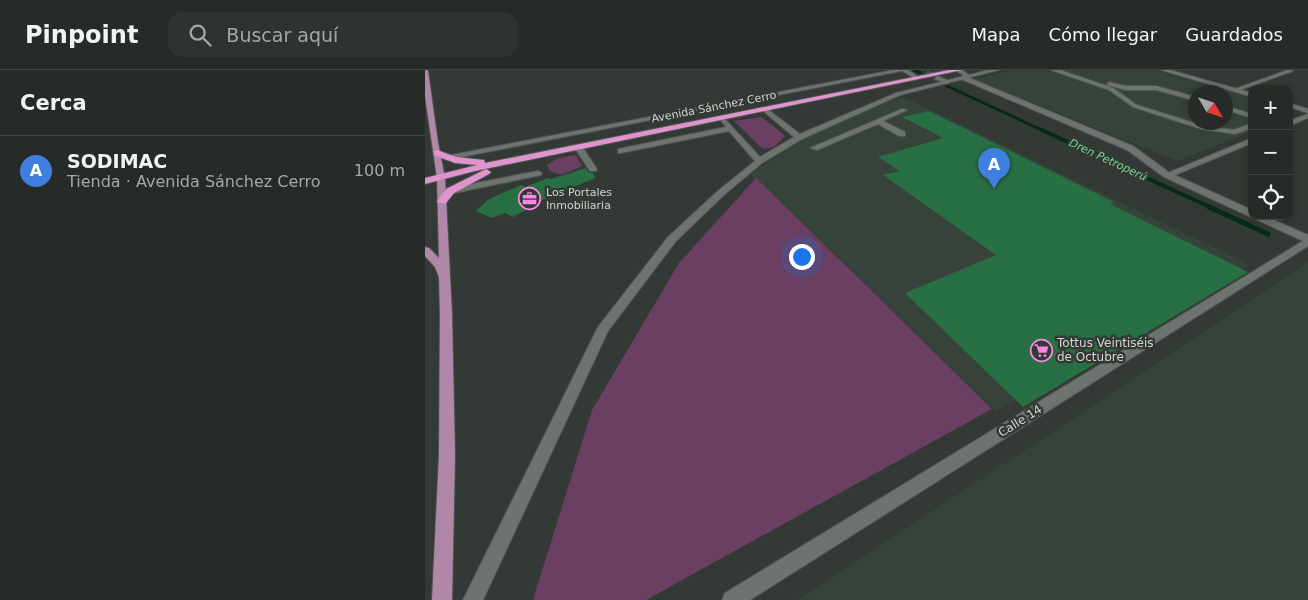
<!DOCTYPE html>
<html lang="es">
<meta charset="utf-8">
<style>
:root{--surface:#262b27;--page:#2e332f;--text:#f1f3f6;--muted:#a4a7a7;--line:#424744;--accent:#1a73e8}
body{margin:0;font-family:"DejaVu Sans",sans-serif;background:var(--page);color:var(--text)}
.controls{position:absolute;right:15px;top:15px;display:grid;overflow:hidden;border-radius:10px;box-shadow:0 2px 8px #0003}
.controls button{width:45px;height:45px;display:grid;place-items:center;padding:0;border:0;border-bottom:1px solid var(--line);background:var(--surface);color:var(--text);font:25px sans-serif}
.compass{position:absolute;left:763px;top:15px;width:45px;height:45px;border-radius:50%;background:var(--surface);box-shadow:0 2px 8px #0003;rotate:129deg}
.you{position:absolute;left:376px;top:186px;width:18px;height:18px;margin:-12px;border:4px solid #fff;border-radius:50%;background:#1a73e8;box-shadow:0 0 0 8px #1a73e833}
.badge{display:grid;place-items:center;width:32px;height:32px;border-radius:50%;background:var(--accent);color:#fff;font-size:16px;font-weight:700}
.pin{position:absolute;translate:-50% -41px;filter:drop-shadow(0 1px 2px #0008)}
.pin::after{content:'';position:absolute;top:26px;width:18px;height:15px;background:inherit;clip-path:polygon(0 0,100% 0,50% 100%)}
.list{margin:0;padding:0;list-style:none}
h2{display:flex;justify-content:space-between;align-items:center;height:65px;margin:0;padding:0 20px;font-size:21px}
h2 small{font-size:16px;font-weight:400;color:var(--muted)}
.list li{display:grid;grid-template-columns:32px 1fr auto;gap:15px;align-items:center;box-sizing:border-box;height:70px;padding:0 20px;border-top:1px solid var(--line)}
.list b{display:block;font-size:19px;white-space:nowrap}
.list p{margin:0;font-size:16px;white-space:nowrap;color:var(--muted)}
.list em{font-size:16px;font-style:normal;color:var(--muted)}
.icon{flex:none;width:28px;height:28px;fill:none;stroke:currentColor;stroke-width:2;stroke-linecap:round;stroke-linejoin:round}
.map{position:relative;flex:none;width:883px;height:530px;overflow:hidden}
header{display:flex;align-items:center;gap:30px;box-sizing:border-box;height:70px;padding:0 25px;background:var(--surface);border-bottom:1px solid var(--line)}
header strong{font-size:24px}
nav{display:flex;gap:28px;margin-inline-start:auto;font-size:18px}
.search{width:350px;height:45px;background:var(--page);display:flex;align-items:center;gap:12px;box-sizing:border-box;padding:0 18px;border-radius:15px;color:var(--muted);font-size:19px}
main{display:flex}
aside{flex:1;background:var(--surface)}
.map>svg:first-child{display:block}
.built{fill:#37433a;fill-rule:evenodd}
.green{fill:#6b3f61}
.lines{fill:none;stroke-linecap:round;stroke-linejoin:round}
.stream-far2{stroke:#042b14;stroke-width:3}
.stream-far1{stroke:#042b14;stroke-width:4}
.stream{stroke:#042b14;stroke-width:5}
.building{fill:#286f43}
.street-tunnel{stroke:#4b504c;stroke-width:6;stroke-dasharray:6 3;stroke-linecap:butt}
.lane-casing{stroke:#515652;stroke-width:2}
.street-casing{stroke:#515652;stroke-width:2}
.primary-casing{stroke:#515652;stroke-width:2}
.highway-casing{stroke:#515652;stroke-width:2}
.lane{fill:#6d746f;fill-rule:evenodd}
.street{fill:#6d746f;fill-rule:evenodd}
.primary{fill:#b187a7;fill-rule:evenodd}
.highway{fill:#df94cd;fill-rule:evenodd}
.labels{text-anchor:middle;dominant-baseline:central;stroke-width:5;stroke-linejoin:round;paint-order:stroke}
.far-street-label{font-size:11px;fill:#d1d5d1;stroke:#333934}
.far-water-label{font-size:11px;font-style:italic;fill:#77d897;stroke:#333934}
.far-poi-label{font-size:11px;fill:#d1d5d1;stroke:#333934;text-anchor:start}
.poi-label{font-size:12px;fill:#d1d5d1;stroke:#333934;text-anchor:start}
.street-label{font-size:12px;fill:#d1d5d1;stroke:#333934}
</style>
<header>
<strong>Pinpoint</strong>
<div class="search"><svg class="icon" aria-label="search" viewBox="0 0 24 24"><circle cx="10" cy="10" r="6"/><path d="M15 15l6 6"/></svg>Buscar aquí</div>
<nav><a>Mapa</a><a>Cómo llegar</a><a>Guardados</a></nav>
</header>
<main>
<aside>
<h2>Cerca<small></small></h2>
<ul class="list">
<li><span class="badge" style="background:#3f7fe0">A</span><div><b>SODIMAC</b><p>Tienda · Avenida Sánchez Cerro</p></div><em>100 m</em></li>
</ul>
</aside>
<div class="map">
<svg width="883" height="530" viewBox="0 0 883 530">
<rect width="100%" height="100%" fill="#333934"/>
<g class="built">
<path d="M591 0H729L827 28V61L753 91 548 9ZM771 22H801V52H771Z"/>
<path d="M479 27 825 195 571 342 325 104 385 64 449 35Z"/>
<path d="M883 192V530H374Z"/>
</g>
<g class="green">
<path d="M337 47 360 66 349 77 338 79 309 51Z"/>
<path d="M151 85 157 96 137 105 125 101 122 95 133 88Z"/>
<path d="M331 108 567 339 221 530H108L167 340 254 193Z"/>
</g>
<g class="lines">
<g class="stream-far2">
<path d="M489 0 496 3"/>
<path d="M522 16 619 61"/>
</g>
<path class="stream-far1" d="M617 60 787 138"/>
<path class="stream" d="M784 137 843 164"/>
</g>
<g class="building">
<path d="M504 41 689 132 685 134 823 202 598 337 480 223 571 185 458 105 475 101 453 87 518 68 477 47Z"/>
<path d="M161 98 163 102 168 103 170 108 113 132 114 133 88 147 80 143 67 148 51 141 64 129 96 115 100 117 123 108 126 109Z"/>
</g>
<g class="lines">
<path class="street-tunnel" d="M501 3 512 8"/>
<defs>
<g id="lane">
<path d="M469 0H481L21 90 17 88 21 86Z"/>
<path d="M564 0H574L475 25 377 69 337 93 300 124 251 171 183 261 58 530H38L173 257 243 167 294 120 330 91 304 61 196 83H193V79L301 57 294 48 297 46 335 87 369 67 337 40V38H341L375 64 471 23Z"/>
<path d="M626 0H635L688 18 712 35 779 56 809 60 827 53V58L810 64 776 59 708 37 684 20Z"/>
<path d="M863 0 868 1 812 21 807 20Z"/>
<path d="M684 12 701 16H731L771 27V31L731 20H701L682 15Z"/>
<path d="M801 36 827 44V48L801 40Z"/>
<path d="M477 39 482 40 458 51 480 62V66H474L453 54 392 80 385 78Z"/>
<path d="M883 44V48L864 56V51Z"/>
<path d="M827 68V73L745 107 738 105Z"/>
<path d="M150 75H156L172 99 171 101H165L149 77Z"/>
<path d="M113 101 117 103 116 105 25 124 21 121 25 118Z"/>
</g>
<g id="street">
<path d="M476 0H483L495 8 490 9Z"/>
<path d="M530 0H537L544 5 542 7 708 76 745 103 827 140V146H840L883 165V176L325 530H297L300 523 878 171 739 107 702 80 536 9 538 5Z"/>
<path d="M736 0H745L827 23V27Z"/>
<path d="M512 6 524 11 525 12 522 14 510 9Z"/>
<path d="M864 33 883 39V43L864 37Z"/>
</g>
<path id="primary" d="M0 0 3 1 13 73 20 108 27 244 30 385 27 530H7L14 385 15 244 14 207 10 197 0 186V177L4 178 14 188 12 108 0 26Z"/>
<g id="highway">
<path d="M524 0H537L50 101 0 114V108L52 95 30 93 9 85V81L12 80 31 87 59 90 60 93Z"/>
<path d="M61 99 66 102 64 104 29 123 21 133H13L12 131 21 119Z"/>
</g>
</defs>
<use href="#lane" class="lane-casing"/>
<use href="#street" class="street-casing"/>
<use href="#primary" class="primary-casing"/>
<use href="#highway" class="highway-casing"/>
<use href="#lane" class="lane"/>
<use href="#street" class="street"/>
<use href="#primary" class="primary"/>
<use href="#highway" class="highway"/>
</g>
<defs>
<symbol id="office-ring" viewBox="-11 -11 22 22"><circle r="9.5" fill="#333934" stroke="#fc86e4" stroke-width="1.5"/><path d="M-6-3h4V-5.5h4V-3h4V5H-6ZM-1-4.5V-3h2v-1.5ZM-6 0V1H6V0Z" fill="#fc86e4"/></symbol>
<symbol id="supermarket-ring" viewBox="-11 -11 22 22"><circle r="9.5" fill="#333934" stroke="#fc86e4" stroke-width="1.5"/><path d="M-6-5.5h2.5l.6 2H6L4.5 2H-2.5L-4.4-4H-6ZM-1.5 3.2a1.3 1.3 0 1 0 .1 0ZM3 3.2a1.3 1.3 0 1 0 .1 0Z" fill="#fc86e4"/></symbol>
</defs>
<g fill-rule="evenodd">
<use href="#office-ring" x="92" y="116" width="25" height="25"/>
<use href="#supermarket-ring" x="604" y="268" width="25" height="25"/>
</g>
<g class="labels">
<g class="far-street-label">
<text transform="translate(289 37) rotate(-11)">Avenida Sánchez Cerro</text>
</g>
<g class="far-water-label">
<text transform="translate(683 90) rotate(25)">Dren Petroperú</text>
</g>
<g class="far-poi-label">
<text x="121" y="122">Los Portales<tspan x="121" dy="13">Inmobiliaria</tspan></text>
</g>
<g class="poi-label">
<text x="632" y="273">Tottus Veintiséis<tspan x="632" dy="14">de Octubre</tspan></text>
</g>
<g class="street-label">
<text transform="translate(595 351) rotate(-32)">Calle 14</text>
</g>
</g>
</svg>
<div class="controls">
<button>+</button>
<button>−</button>
<button><svg class="icon" aria-label="locate" viewBox="0 0 24 24"><circle cx="12" cy="12" r="6"/><path d="M12 2v4M12 18v4M2 12h4M18 12h4"/></svg></button>
</div>
<svg class="compass" viewBox="-18 -18 36 36"><path d="M0-13l5 13h-10z" fill="#e53935"/><path d="M0 13l5-13h-10z" fill="#a4a7a7"/></svg>
<div class="you"></div>
<div class="pin badge" style="left:569px;top:119px;background:#3f7fe0">A</div>
</div>
</main>
